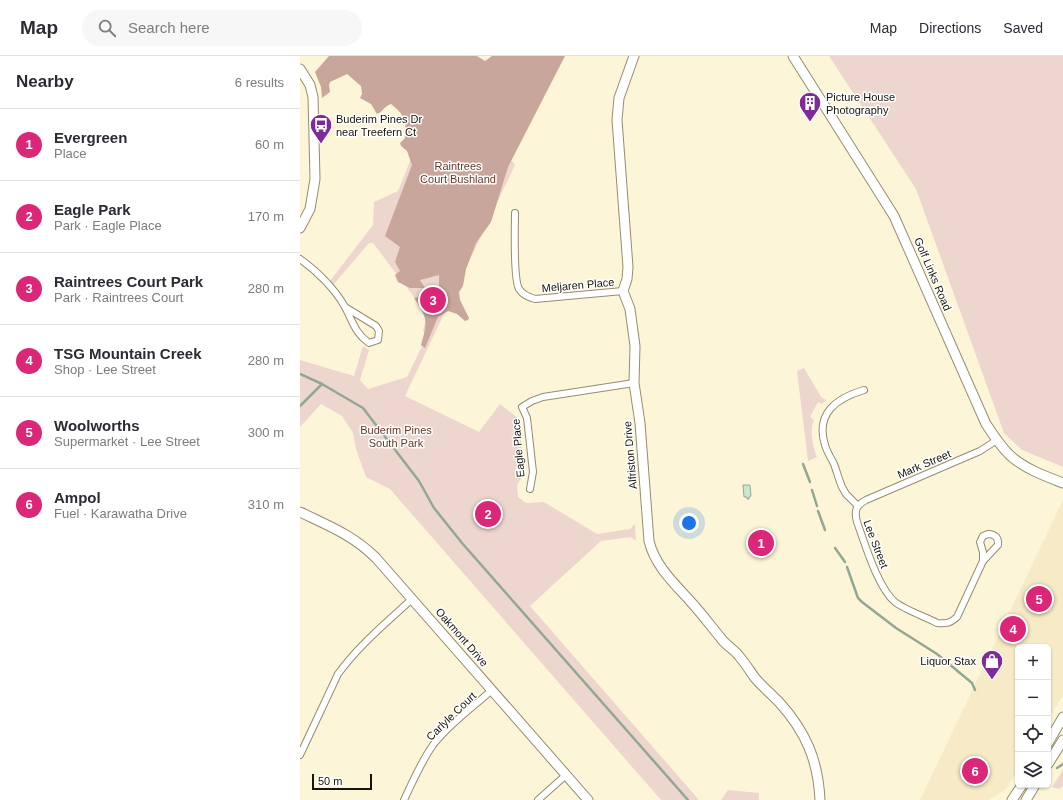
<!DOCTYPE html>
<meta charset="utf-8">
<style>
:root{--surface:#fff;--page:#f7f7f7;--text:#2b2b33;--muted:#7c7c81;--line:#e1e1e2;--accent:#db2777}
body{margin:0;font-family:Arial,sans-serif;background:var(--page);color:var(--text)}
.controls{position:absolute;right:12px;bottom:12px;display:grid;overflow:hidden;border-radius:6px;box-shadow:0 1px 3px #0004}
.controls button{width:36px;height:36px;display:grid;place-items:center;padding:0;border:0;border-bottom:1px solid var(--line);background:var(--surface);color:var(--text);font:20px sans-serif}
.scale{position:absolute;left:12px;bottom:10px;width:60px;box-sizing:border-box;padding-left:4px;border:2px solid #171409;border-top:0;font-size:11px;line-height:14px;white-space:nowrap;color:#171409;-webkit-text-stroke:3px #fff;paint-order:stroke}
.you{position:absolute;left:389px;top:467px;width:14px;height:14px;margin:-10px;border:3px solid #fff;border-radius:50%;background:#1a73e8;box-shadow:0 0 0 6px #1a73e833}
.badge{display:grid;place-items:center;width:26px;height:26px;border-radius:50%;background:var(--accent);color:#fff;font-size:13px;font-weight:700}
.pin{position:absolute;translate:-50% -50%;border:2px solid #fff;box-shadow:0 1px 4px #0006}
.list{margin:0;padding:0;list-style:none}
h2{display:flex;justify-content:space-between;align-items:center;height:52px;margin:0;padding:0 16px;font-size:17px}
h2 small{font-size:13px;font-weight:400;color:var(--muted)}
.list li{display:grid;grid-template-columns:26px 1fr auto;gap:12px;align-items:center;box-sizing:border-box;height:72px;padding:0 16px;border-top:1px solid var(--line)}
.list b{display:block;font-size:15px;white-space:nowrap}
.list p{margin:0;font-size:13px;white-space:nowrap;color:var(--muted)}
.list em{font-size:13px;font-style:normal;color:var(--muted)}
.icon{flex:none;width:22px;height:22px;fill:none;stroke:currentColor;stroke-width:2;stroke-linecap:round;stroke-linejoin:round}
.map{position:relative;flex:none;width:763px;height:744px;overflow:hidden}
header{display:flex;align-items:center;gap:24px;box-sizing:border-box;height:56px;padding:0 20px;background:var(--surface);border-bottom:1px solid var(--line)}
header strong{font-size:19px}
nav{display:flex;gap:22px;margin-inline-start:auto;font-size:14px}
.search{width:280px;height:36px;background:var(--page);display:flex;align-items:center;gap:10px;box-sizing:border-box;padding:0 14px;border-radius:22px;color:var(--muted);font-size:15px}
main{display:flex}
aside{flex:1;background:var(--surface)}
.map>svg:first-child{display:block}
</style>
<header>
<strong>Map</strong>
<div class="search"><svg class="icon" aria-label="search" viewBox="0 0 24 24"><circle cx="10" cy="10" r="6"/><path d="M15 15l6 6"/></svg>Search here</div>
<nav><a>Map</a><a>Directions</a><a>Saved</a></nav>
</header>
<main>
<aside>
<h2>Nearby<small>6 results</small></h2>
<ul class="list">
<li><span class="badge">1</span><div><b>Evergreen</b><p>Place</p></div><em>60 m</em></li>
<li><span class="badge">2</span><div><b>Eagle Park</b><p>Park · Eagle Place</p></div><em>170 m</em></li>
<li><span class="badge">3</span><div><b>Raintrees Court Park</b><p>Park · Raintrees Court</p></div><em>280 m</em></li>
<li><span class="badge">4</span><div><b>TSG Mountain Creek</b><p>Shop · Lee Street</p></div><em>280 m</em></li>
<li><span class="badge">5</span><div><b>Woolworths</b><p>Supermarket · Lee Street</p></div><em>300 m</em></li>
<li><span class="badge">6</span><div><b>Ampol</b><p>Fuel · Karawatha Drive</p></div><em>310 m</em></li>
</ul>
</aside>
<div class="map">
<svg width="763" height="744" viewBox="0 0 763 744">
<rect width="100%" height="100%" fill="#fdf5d7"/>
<path fill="#f6ebc6" d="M763,444V639L748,664V591H718V713L706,733L689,744H620Z"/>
<g fill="#edd6ce">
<path d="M529,0H763V411L722,394L704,377L616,133Z"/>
<path d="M53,2L139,9L215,109L105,340L179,376L200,348L219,363L224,418L217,429L218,441L226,447L244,446L297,478L330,473L335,468L336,485L331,481L301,485L230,550L399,744H361L90,433L66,421L56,393L53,377L42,360L21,348L0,371V304L54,320L63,290L69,294L60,324L68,333L107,321L126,282L123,274L127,258L73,187H69L33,229L30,225L73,169L74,146L98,135L116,90L105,43L73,35L49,9L23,22L21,18Z"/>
<path d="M504,312L521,341L526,344L522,348L518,346L510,361L514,364C509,373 513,392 517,401L508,405L497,315Z"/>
<path d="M763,714V730L759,733L752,731Z"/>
<path d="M428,734L459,737V744H421Z"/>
</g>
<path fill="#c9a69b" d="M29,0H177L185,5L192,0H265L208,111L191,166L176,187L166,213L163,230L159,236L160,244L169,262L168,264L165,265L157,258L148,255L138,261L125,292L121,289C128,265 128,263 114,242C126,238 131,237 140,247L142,244L143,239L139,236V219L120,224L125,232H110L98,226L95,219L100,215L95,206L100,191L85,180L112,109L107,95L101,90L100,87L105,82C107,65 105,59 91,48C84,50 83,56 77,58L71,48L60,42L62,38L61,30L47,18L30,26L29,29L30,36L22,42L21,31L15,16Z"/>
<path fill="#cae6ce" stroke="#94a793" d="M443,429H450L451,440L449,441V443H447V441H444Z"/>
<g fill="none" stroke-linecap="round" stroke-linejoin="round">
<g stroke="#94a793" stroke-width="2.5">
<path d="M0,318L22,328L63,352L119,425L134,452L162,487L388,744"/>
<path d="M0,350L22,328"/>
<path d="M503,408L510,426"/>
<path d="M512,434L517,450"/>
<path d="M518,455L525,474"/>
<path d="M535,492L545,506"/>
<path d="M547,511L558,542L562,546L596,572L637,598L672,627L675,634"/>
<path d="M757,712L763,708"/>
</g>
<g stroke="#958d72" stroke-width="8">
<g id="street">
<path d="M215,157C215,172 213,222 219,233C223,239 228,241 235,243L323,235"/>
<path d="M0,203C17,215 35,233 45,251C53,266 55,277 69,287L78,284L79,275L76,270L45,251"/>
<path d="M230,433L233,416L227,362L222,351L232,345L243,341L334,327"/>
<path d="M558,450L546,438L542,431C539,424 537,416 534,408C531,402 527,396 525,389C515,357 537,342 564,334"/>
<path d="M688,478C695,478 699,482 698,489L683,505V496L680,486L683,480Z"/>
<path d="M683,505L657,561C651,567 646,568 637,567C626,561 605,554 595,546C578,532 565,488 557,466C554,455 556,449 566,444L680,395L697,384"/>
<path d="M0,699L38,618C59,589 86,567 112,543"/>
<path d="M104,744C113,725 121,706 133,689C149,668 172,652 192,634"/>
<path d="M238,744L266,719"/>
</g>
</g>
<g stroke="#958d72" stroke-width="11">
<g id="secondary">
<path d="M334,0L319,42L317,64L328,211L327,223L323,235L330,253L335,290L334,327L340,367L349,485C355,510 374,527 391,546C402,558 410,569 420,581C425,589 434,593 439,600C445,607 450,615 455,622C463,631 471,638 479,646C506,676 518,704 520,744"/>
<path d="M493,0L594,160L686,368C694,380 702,393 713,402C728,414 745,420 763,427"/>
<path d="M0,13L10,29L13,41L15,123L10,153L0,172"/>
<path d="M0,456C29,470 53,479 76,502L288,744"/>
<path d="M748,687L763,661"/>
<path d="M748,708L763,684"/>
<path d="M712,744L722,729"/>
<path d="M726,744L735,729"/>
</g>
</g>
<use href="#street" stroke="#fff" stroke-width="6"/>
<use href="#secondary" stroke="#fff" stroke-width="9"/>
</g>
<defs>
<g id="building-pin" transform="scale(1.15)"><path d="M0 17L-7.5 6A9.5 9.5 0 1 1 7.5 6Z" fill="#7e2a99" stroke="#fff"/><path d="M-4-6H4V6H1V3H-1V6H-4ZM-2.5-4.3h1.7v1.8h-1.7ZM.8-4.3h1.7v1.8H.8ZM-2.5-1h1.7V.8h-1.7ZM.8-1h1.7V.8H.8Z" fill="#fff"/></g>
<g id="bus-pin" transform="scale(1.15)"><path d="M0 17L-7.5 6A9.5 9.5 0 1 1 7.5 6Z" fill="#7e2a99" stroke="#fff"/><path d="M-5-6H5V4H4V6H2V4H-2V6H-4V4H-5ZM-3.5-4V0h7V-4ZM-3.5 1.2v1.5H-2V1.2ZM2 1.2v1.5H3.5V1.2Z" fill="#fff"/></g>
<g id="shop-pin" transform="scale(1.15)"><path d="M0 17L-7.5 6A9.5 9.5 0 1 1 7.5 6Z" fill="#7e2a99" stroke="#fff"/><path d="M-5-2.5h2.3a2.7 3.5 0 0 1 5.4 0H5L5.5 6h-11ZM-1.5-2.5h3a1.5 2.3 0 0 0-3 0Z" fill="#fff"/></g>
</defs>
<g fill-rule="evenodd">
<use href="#building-pin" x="510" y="47"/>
<use href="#bus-pin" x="21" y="69"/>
<use href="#shop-pin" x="692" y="605"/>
</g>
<g text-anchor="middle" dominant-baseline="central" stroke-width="3" stroke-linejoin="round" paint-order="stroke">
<g font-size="11" fill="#171409" stroke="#fff" text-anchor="start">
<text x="526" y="41">Picture House<tspan x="526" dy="13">Photography</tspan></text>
<text x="36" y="63">Buderim Pines Dr<tspan x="36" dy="13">near Treefern Ct</tspan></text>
<text x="676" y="605" text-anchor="end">Liquor Stax</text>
</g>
<g font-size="11" fill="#673727" stroke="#fff">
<text x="158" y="110">Raintrees<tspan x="158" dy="13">Court Bushland</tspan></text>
<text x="96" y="374">Buderim Pines<tspan x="96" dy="13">South Park</tspan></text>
</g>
<g font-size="11" fill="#171409" stroke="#fff">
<text transform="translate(633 218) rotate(67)">Golf Links Road</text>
<text transform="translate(278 229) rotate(-5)">Meljaren Place</text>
<text transform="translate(218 392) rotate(-95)">Eagle Place</text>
<text transform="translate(330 399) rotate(-95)">Alfriston Drive</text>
<text transform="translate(624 408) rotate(-23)">Mark Street</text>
<text transform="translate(576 488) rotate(69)">Lee Street</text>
<text transform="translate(162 581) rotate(49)">Oakmont Drive</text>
<text transform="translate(151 660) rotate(-44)">Carlyle Court</text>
</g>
</g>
</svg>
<div class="controls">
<button>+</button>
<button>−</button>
<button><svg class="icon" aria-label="locate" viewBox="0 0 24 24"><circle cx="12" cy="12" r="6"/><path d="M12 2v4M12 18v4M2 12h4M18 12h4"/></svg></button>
<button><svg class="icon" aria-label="layers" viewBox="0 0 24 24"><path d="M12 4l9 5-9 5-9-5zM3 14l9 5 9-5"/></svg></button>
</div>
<div class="scale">50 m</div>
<div class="you"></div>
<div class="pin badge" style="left:461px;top:487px">1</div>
<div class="pin badge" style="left:188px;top:458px">2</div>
<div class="pin badge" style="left:133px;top:244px">3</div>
<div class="pin badge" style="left:713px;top:573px">4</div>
<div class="pin badge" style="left:739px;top:543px">5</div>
<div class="pin badge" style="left:675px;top:715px">6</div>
</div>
</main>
